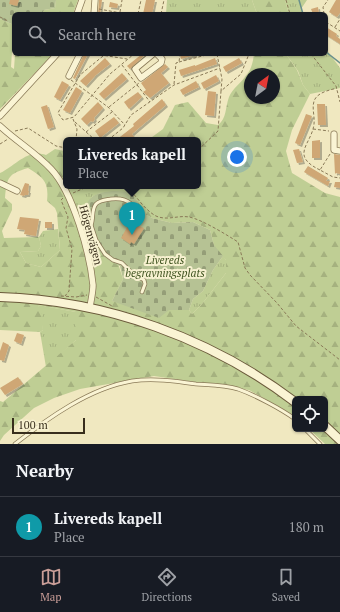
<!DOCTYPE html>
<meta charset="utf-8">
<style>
:root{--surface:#171b24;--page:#242831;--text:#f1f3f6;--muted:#9ea1a6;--line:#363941;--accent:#ca9e98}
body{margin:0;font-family:"PT Serif",serif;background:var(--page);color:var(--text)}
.controls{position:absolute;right:12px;bottom:12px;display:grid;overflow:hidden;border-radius:6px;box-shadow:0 1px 3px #0004}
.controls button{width:36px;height:36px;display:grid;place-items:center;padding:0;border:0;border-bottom:1px solid var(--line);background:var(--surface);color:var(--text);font:20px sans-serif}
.compass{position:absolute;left:244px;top:68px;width:36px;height:36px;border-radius:50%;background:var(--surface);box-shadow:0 1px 3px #0004;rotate:32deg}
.scale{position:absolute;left:12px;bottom:10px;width:73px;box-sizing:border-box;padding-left:4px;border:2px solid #382e1c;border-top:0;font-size:11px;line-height:14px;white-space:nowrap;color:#382e1c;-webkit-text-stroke:3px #f7f1d0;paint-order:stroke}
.you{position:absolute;left:237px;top:157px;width:14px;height:14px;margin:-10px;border:3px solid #fff;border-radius:50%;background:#1a73e8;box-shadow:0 0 0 6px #1a73e833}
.badge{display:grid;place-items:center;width:26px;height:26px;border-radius:50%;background:var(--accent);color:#fff;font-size:13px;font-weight:700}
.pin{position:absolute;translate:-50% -33px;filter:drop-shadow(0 1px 2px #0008)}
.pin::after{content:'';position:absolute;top:21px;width:14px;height:12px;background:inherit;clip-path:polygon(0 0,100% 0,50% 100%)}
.popup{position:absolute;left:63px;top:137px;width:138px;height:52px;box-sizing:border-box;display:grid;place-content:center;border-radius:6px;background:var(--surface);filter:drop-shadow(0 1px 3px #0005);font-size:13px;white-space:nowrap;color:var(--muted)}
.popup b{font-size:15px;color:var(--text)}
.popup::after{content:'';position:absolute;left:50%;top:100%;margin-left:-8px;border:8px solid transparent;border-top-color:var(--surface)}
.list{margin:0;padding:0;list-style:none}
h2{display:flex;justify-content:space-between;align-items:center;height:52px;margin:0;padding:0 16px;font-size:17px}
h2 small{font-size:13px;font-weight:400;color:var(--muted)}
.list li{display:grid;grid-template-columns:26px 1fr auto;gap:12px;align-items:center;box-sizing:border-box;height:60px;padding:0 16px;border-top:1px solid var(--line)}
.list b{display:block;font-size:15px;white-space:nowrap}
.list p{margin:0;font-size:13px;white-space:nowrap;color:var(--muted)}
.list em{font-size:13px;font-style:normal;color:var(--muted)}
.icon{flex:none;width:22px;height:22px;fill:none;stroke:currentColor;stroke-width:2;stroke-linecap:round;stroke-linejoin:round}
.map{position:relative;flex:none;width:340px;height:444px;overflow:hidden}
.search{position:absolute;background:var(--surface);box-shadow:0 1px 3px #0004;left:12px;right:12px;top:12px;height:44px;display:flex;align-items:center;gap:10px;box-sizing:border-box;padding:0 14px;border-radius:6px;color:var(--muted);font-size:15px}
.sheet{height:112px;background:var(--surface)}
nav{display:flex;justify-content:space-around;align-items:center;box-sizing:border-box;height:56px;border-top:1px solid var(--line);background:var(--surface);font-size:11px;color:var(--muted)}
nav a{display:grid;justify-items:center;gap:2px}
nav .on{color:var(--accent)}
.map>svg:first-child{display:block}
</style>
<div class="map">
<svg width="340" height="444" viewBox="0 0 340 444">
<defs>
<pattern id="grass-tufts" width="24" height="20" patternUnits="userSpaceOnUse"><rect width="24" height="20" fill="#bfce94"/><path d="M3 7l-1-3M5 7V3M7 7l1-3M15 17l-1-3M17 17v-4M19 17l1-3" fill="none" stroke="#a5b17f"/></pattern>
<pattern id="forest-firs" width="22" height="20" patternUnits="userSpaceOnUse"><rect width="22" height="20" fill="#bfce94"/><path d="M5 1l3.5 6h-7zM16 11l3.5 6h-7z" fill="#a5b17f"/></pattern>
<pattern id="cemetery-stones" width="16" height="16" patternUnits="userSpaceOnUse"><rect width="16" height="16" fill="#b6c294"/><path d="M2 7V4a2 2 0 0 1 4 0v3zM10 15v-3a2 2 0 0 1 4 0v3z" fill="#959e78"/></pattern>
<filter id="shadow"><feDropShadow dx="2" dy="2" stdDeviation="0" flood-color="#0004"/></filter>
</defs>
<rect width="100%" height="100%" fill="#f0e8c0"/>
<g fill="url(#grass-tufts)">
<path d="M167,0H252L257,14H166Z"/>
<path d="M285,0H307L301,9L304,14H289Z"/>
<path d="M326,49L340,68V88L310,94L303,85L298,71L286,54H326Z"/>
<path d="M85,186H126L131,192L100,193L92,197L84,221L89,233L83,235L77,209L70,193Z"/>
<path d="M58,229L60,250L41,267L26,263L20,252L38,251L41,246L39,237L43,231Z"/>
<path d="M223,256L226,260V273L202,304L192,314L189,310L193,299L203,291L213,270Z"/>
<path d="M38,305L76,312V340L46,367L40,332L43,330Z"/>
</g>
<g fill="url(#forest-firs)" fill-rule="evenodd">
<path d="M56,0H78L73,14H42L44,10L55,8Z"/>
<path d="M252,0H285L289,14H257Z"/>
<path d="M0,19L14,25V51H12L11,67L14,69L15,54H53L0,109Z"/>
<path d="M254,54H286L297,70L303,85L310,94L292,130L286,151L292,173L325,193L340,197V444H325L309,429H325V399H295V416L249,390L154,376L80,389L54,398L34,408L4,435L0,441V401L3,402L76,340V312L38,305L42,314L43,330L40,332L0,330V173C15,166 28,148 46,155L55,149L64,151L65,138H81L84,140H66V186H85L67,195L81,236L97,230L101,210L123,279L112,301L169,310H189L192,314L202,304L226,273V260L215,249L210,230L193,222L172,223L152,218L145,214L126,186H198V140H148L163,129L175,105L188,102L206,123L218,125C227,118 225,108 229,97C233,88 240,84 245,77C251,71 253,62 254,54ZM250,74H274V98H250ZM28,168C44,178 49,182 47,201L55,208L57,213L60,250L41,267L26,263L20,252L38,251L41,246L39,237L4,238L2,231L12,210V204L5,198C7,177 8,174 28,168Z"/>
</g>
<g fill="url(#cemetery-stones)">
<path d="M0,0H56L55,8L44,10L42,14H14V25L0,19Z"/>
<path d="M114,191L131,192L146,214L152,218L172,223L193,222L210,230L214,245L223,256L213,270L203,291L193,299L189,310H169L159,318L112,301L123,279L120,266C114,263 108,261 104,256C91,245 75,213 91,198C97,192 106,192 114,191Z"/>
</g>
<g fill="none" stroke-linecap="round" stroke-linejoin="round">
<g stroke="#6a908c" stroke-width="1.5">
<path d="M299,0L303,14"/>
<path d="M326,52L340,63"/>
</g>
</g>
<g fill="#cfa775" filter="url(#shadow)">
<path d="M10,0H19L17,6L9,4Z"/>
<path d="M99,0H102L100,14H98Z"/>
<path d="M146,0H155L152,14H143Z"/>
<path d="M336,0H340V13L337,17L329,12Z"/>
<path d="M110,2L118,4L117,8L109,7Z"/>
<path d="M318,7L319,14H313L311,9Z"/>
<path d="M326,27L337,34L336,36L340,39V44L326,35Z"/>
<path d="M84,54H88L75,79L73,78Z"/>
<path d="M142,54H146L130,69L127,66Z"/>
<path d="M184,54H195V55L181,59L180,55Z"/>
<path d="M105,58L110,64L96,75L86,86L80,81Z"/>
<path d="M215,58L217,64L181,76L179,70L195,65V66Z"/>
<path d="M239,58L242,63L226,72L223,67Z"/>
<path d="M165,64L168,67L161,73L169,83L150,98L143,92L146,90L141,83Z"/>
<path d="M122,73L127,79L104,99L99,94Z"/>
<path d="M216,75L219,81L204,89L201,83Z"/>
<path d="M62,81L69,85L60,100L54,97Z"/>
<path d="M196,81L199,87L183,95L180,90Z"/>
<path d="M76,87L82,91L70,113L63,110Z"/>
<path d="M208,91L216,92L214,116L205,115Z"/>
<path d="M138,92L142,97L129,109L124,102Z"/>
<path d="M162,99L166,105L132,134L134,137L129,140H116L134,126L133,124Z"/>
<path d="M98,102L103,108L94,118L95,119L93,122L91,121L87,125L81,119Z"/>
<path d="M317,104H325L326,125H318Z"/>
<path d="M47,105L54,127L48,129L41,107Z"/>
<path d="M306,114L312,116L300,145L295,143Z"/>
<path d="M114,117L119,123L100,138L95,131Z"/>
<path d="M320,140V158H312V141Z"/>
<path d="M299,149L303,162L297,163L293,150Z"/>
<path d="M334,154L340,155V174L336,173L335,174Z"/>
<path d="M308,166L328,178L326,181H330L328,186L304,172Z"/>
<path d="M335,182H340V188L334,187Z"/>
<path d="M25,183L29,184L28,191H29L28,195H25L24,196L20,195Z"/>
<path d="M20,217L39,219L36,236L24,234L25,230L17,229Z"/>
<path d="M134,221L136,225L144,228L143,230L134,244L131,242L130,244L121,238L130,222Z"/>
<rect x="45" y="222" width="7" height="6"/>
<path d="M17,333L24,335L21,344L14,341Z"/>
<path d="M3,342L9,345L4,361L0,360V351Z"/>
<path d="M18,377L23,384L5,395L0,388Z"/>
</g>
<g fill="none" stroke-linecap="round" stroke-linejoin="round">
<g stroke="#897957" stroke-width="4.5">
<g id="lane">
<path d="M91,225L96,240L105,254L113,260L122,263L133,274L144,280L145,284L142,292"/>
<path d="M80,228L91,225C94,219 91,210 96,204C100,200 106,200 111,199C128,197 137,205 138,222"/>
<path d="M305,429L320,444"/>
<path d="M15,444C48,418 90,388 132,381C153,378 175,381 196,384C210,385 225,385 238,389C255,395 281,409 295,419"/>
</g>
</g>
<g stroke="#897957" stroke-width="7">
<g id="street">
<path d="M77,14L82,0"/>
<path d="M94,14L95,0"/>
<path d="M153,54L135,69L141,78L161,63L162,59L157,54"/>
<path d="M69,76L80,54"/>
<path d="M0,116L57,54"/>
<path d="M0,126C16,141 36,153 51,169C73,192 90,254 93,285C93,292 91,300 90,307"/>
<path d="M334,134V150L340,151"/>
<path d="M0,183L17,191"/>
</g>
</g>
<g stroke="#6b5a3b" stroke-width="10">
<g id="secondary">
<path d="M0,297C105,300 211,338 295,402"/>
<path d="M325,426L340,440"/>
</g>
</g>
<g stroke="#897957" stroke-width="1" stroke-dasharray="3 2" stroke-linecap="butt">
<path d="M286,0L290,14"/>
<path d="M99,9L126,14"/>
<path d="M120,12L122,0"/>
<path d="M138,14L141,0"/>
<path d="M161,14L164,0"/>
<path d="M324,14L323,7L328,0"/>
<path d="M0,17L8,21"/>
<path d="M326,22L340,31"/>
<path d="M335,27L340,19"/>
<path d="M95,54L127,59"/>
<path d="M217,54L222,79L221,91"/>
<path d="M311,54L336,86L340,102"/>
<path d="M103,56L80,75L60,109L58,113L63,120L74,117L110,74L134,54"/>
<path d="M179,62L210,54"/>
<path d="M122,65L150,102"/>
<path d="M71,80L108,107L125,125"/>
<path d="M174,84L176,63L179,62L180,54"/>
<path d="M109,107L139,83"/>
<path d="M73,119L77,129L76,140"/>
<path d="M75,122L95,140"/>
<path d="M313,129L329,131"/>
<path d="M15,131L28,128L56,146L66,148"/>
<path d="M86,132L112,112"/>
<path d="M108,140L123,128L131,115L174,85L220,68"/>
<path d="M0,144L8,139"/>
<path d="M198,150L218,131L221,91L241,74L249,54"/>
<path d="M330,154L320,170L333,177L340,178"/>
<path d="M320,170C289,155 312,144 314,124C315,116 311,106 315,99C319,92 330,90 337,88"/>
<path d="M122,186C134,189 141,208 156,216C167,221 178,215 189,217C201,219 227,235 238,242L245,268L250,275L277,303L296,326L340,360"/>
<path d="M73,193L89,186"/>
<path d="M63,198L61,200L68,217L66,228L72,249L69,291L65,296"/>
<path d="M61,296L76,297L87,295"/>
<path d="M96,297L112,306"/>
</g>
<use href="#lane" stroke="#faf4d4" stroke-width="3"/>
<use href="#street" stroke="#faf4d4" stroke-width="5.5"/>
<use href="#secondary" stroke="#faf4d4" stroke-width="8"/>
</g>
<g text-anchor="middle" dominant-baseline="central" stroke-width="4" stroke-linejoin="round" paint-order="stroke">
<g font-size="11" fill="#382e1c" stroke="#f7f1d0">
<text transform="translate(91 235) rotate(75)">Högenvägen</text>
</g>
<g font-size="11" font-style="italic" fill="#425622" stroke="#f7f1d0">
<text x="165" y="260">Livereds<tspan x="165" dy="13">begravningsplats</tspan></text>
</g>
</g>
</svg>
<div class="controls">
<button><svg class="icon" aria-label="locate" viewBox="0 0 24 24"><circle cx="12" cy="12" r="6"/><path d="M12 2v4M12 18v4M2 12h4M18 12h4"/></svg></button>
</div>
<svg class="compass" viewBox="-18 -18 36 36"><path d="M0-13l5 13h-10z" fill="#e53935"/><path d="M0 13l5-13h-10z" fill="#9ea1a6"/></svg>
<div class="scale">100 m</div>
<div class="you"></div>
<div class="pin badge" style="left:132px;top:235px;background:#0f9aa8">1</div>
<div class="popup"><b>Livereds kapell</b>Place</div>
<div class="search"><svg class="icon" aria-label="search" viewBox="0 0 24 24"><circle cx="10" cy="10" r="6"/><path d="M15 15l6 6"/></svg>Search here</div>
</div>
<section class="sheet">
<h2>Nearby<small></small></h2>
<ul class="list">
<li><span class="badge" style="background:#0f9aa8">1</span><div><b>Livereds kapell</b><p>Place</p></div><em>180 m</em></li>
</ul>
</section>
<nav>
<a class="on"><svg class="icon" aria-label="map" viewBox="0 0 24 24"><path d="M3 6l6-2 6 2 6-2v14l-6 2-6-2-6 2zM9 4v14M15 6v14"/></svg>Map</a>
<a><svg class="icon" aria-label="directions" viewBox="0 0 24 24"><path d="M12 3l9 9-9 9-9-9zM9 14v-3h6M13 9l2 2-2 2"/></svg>Directions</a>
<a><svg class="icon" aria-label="saved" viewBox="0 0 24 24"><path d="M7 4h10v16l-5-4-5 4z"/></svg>Saved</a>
</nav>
